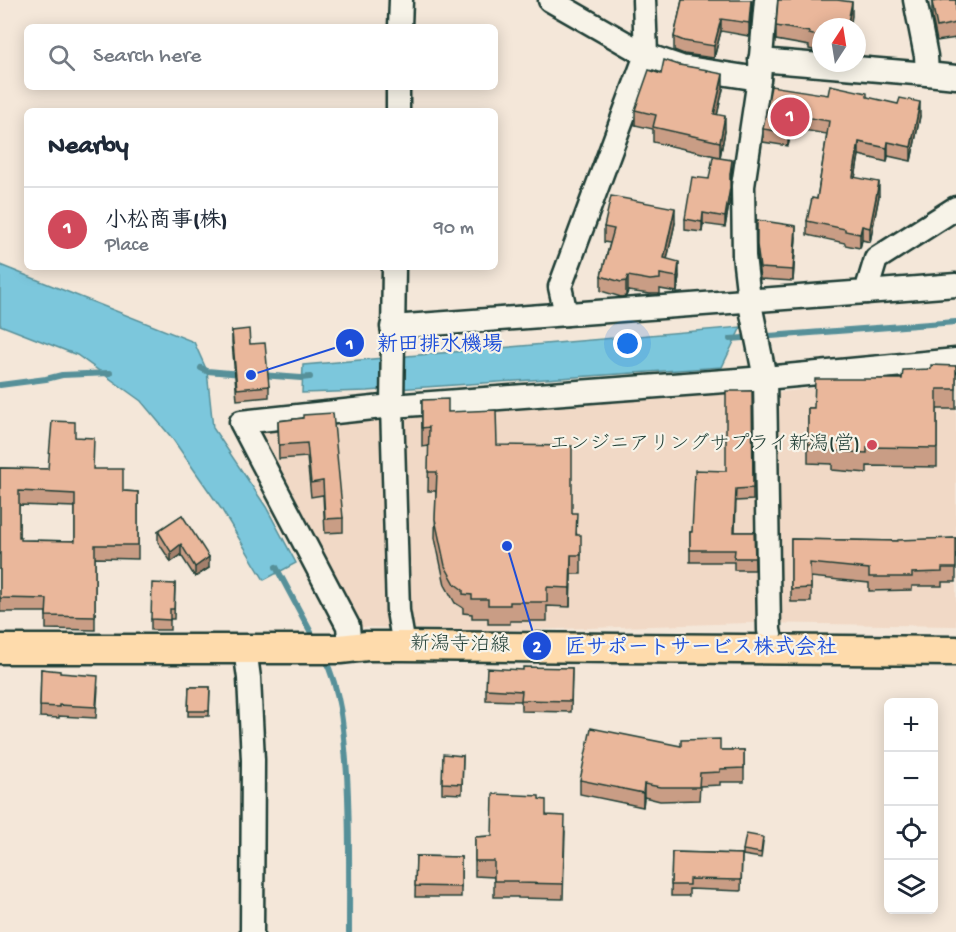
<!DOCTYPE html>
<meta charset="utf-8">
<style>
:root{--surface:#fff;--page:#f6f6f7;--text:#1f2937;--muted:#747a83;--line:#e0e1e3;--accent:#d1495b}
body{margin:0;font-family:"Gochi Hand","Klee One",sans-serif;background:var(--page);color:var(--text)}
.controls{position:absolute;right:18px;bottom:18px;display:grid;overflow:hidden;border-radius:9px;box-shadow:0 3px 15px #0003}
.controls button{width:54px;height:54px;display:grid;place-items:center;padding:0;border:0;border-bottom:2px solid var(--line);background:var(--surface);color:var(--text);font:30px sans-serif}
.compass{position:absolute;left:812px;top:18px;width:54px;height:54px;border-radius:50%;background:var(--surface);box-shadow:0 3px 15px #0003;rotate:12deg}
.you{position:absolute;left:628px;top:344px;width:21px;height:21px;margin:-15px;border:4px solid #fff;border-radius:50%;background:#1a73e8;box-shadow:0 0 0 9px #1a73e833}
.badge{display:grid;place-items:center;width:39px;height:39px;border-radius:50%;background:var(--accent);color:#fff;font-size:20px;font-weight:700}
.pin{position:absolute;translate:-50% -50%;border:3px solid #fff;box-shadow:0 2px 6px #0006}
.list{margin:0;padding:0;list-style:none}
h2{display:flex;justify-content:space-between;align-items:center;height:78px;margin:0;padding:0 24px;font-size:26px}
h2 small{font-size:20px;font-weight:400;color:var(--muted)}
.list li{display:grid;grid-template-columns:39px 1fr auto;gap:18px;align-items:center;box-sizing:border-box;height:84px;padding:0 24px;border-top:2px solid var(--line)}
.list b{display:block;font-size:22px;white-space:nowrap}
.list p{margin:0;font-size:20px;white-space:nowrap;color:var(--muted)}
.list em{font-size:20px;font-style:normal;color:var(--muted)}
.icon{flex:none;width:33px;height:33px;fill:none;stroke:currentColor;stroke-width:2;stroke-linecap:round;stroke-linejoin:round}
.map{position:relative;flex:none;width:956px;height:932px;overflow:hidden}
.search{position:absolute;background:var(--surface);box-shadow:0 3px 15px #0003;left:24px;top:24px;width:474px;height:66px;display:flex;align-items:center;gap:15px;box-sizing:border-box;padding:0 21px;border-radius:9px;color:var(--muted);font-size:22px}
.panel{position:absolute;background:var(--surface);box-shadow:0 3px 15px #0003;left:24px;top:108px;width:474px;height:162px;border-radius:9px}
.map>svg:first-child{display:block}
</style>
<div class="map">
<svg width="956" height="932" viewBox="0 0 956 932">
<rect width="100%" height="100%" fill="#f4e7d9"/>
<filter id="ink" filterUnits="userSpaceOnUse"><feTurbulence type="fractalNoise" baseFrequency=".0167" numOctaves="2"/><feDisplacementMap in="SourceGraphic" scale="12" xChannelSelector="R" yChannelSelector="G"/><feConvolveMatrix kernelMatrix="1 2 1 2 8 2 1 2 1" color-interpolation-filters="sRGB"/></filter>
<g filter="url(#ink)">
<path fill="#f1d9c6" d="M956,371V626L747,623L494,631L361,627L260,429L415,413L752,391L782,392Z"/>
<g fill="#7cc7dc" stroke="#579099" stroke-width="1.5">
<path d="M0,265L194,342L207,371L213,428L266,507L296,563L264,580L222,510L172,438L141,401L77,355L0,325Z"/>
<path d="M741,327L722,367L367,391L302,393L303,365Z"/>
</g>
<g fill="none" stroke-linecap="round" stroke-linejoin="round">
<g stroke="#579099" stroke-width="6">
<path d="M730,339L956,322"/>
<path d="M201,368L207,371L242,374"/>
<path d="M261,375L301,378L310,377"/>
<path d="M0,385L46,379L62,375L110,373"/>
<path d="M276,567L315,640"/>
<path d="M324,657C342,693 344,735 347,774C350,827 349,879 349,932"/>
</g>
<g stroke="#1f3d34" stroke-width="27">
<g id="minor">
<path d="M550,0L646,55L681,67L759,79"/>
<path d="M766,0L759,79L743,186L744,256L749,299L765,378L769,630L773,650"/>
<path d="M915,0L926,56L927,74"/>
<path d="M400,27L401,0"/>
<path d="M760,60L927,74L956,77"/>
<path d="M398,111V87"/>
<path d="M394,267L392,406L398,611L404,646"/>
<path d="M866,292L956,285"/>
<path d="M566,314L560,287L646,55L644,0"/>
<path d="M392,327L866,292L876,259L956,208"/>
<path d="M245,649L249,678L253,760L252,932"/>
<path d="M350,649L348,626L241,422L392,406L765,378L956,360"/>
</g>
</g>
<g stroke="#1f3d34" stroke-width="33">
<path id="major" d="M0,649H340L367,646H404L956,651"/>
</g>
<use href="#minor" stroke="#f7f3e8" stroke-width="22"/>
<use href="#major" stroke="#fedbac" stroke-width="28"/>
</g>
<g fill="#c99d85" stroke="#1f3d34" stroke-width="1.5" fill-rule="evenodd">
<path d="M682,0L752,8L749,36L721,31L714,58L684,54L674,50V37Z"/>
<path d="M941,0H956V38L937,41L932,17V2Z"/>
<path d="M852,16L821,27V52L809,49V46L776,40V26Z"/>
<path d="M679,65L708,71L723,89L717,115L725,131L720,157L653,142V129L635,125V110L661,74Z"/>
<path d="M828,95L867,97L920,116L911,161L888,156L887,162L859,155L855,177L879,196L870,242L862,240L860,248L845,245V243L807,235V221L817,199L827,134L792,128L788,146L763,142V129Z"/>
<path d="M732,171L730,184V199L725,227L703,224L702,232L685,230V219L709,179Z"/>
<path d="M757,220L796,237L793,281L760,279L757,255Z"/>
<path d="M675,223L667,259L679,276L677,292L660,289V294H650L628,291L626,296L621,297L601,291V276L610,243L604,242V227Z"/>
<path d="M232,331L269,386V397L237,400L232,342Z"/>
<path d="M956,366V409H937V467L867,466V473L832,470V464L808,463V408H814L931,369Z"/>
<path d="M752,391L753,500L736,501L735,532H754L755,570H734V562H690V532H692L726,471Z"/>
<path d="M422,400L448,412L497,445L572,513L581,554V574H571L570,607L547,606V621H510V624H488V618H472V614L463,613V608L455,603L445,585L435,538L436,491H428L429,446L422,447Z"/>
<path d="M303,418L343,518V532L325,533L323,495L311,497L307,457L279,459L278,421Z"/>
<path d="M75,437L93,469L123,491L138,492V559L95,558V630L46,629V612H0V468L48,469ZM19,505L75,507V541L21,540L19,538Z"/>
<path d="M182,515L209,568L195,577L181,555L171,562L158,542V531Z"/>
<path d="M956,538V582H942V586H912V590L869,591V583L811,577V602H791V539L897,541Z"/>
<path d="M175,584L174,619H170V630H151V619Z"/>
<path d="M572,668L571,712L521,711V701L486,700V689L523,670Z"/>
<path d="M41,669L60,673L98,687L96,718L59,716V718L40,717Z"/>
<path d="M189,687H210L209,716H188Z"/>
<path d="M681,746L720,750H744V782H720V785L700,786L699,800L660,801L644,797L643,807L580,794V780Z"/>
<path d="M463,756L462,794L442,793V783Z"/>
<path d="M539,799L546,815L565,831L563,899L518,898V897H494V877L475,876V837L492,836Z"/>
<path d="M763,842L761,858L743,855V850Z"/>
<path d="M672,852L742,854L741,891L689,889V896H671Z"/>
<path d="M416,856L461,857V897H415Z"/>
</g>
<g fill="#a4806c" stroke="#1f3d34" stroke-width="1.5">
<path d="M752,0V8L749,36V23Z"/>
<path d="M852,2V16L850,27H847Z"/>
<path d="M721,19V31L714,58V46Z"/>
<path d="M723,74V89L714,129V114Z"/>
<path d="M920,102V116L911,161V147Z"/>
<path d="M792,115V128L788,146V133Z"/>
<path d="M725,116V131L720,157V142Z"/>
<path d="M859,142V155L853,190V177Z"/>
<path d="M888,142V156L887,162V148Z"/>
<path d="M732,160V171L730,184V174Z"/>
<path d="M879,182V196L870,242V228Z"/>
<path d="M730,188V199L725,227V217Z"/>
<path d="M675,208V223L664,273V258Z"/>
<path d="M703,213V224L702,232V222Z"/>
<path d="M796,226V237L793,281V270Z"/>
<path d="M862,226V240L860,248V234Z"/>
<path d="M679,262V276L677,292V277Z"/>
<path d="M628,276V291L626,296V281Z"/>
<path d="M181,544V555L171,562V552Z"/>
<path d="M571,555V574L570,607V588Z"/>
<path d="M209,557V568L195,577V567Z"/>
<path d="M644,784V797L643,807V793Z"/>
</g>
<g fill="#eab79b" stroke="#1f3d34" stroke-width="1.5" fill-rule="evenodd">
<path d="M682,0H751L749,23L721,19L714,46L684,41L674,37Z"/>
<path d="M778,0H837L852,2L847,27H821V37L809,34V32L776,26Z"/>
<path d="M944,0H956V23L937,27L932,2Z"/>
<path d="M664,60L679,65L708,70L707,71L723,74L714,114L725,116L720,142L653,127L656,115L635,110L649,70L661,74Z"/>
<path d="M830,85L867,93V97L898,104L900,98L920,102L911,147L888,142L887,148L859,142L853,177L879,182L870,228L862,226L860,234L845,231V229L807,221L812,198L817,199L829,121L792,115L788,133L763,129L771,86L828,95Z"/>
<path d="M713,157L732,160L730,174V188L725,217L703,213L702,222L685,219L692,177L709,179Z"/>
<path d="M611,196L675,208L664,258L679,262L677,277L660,274V279L650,280L628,276L626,281L621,282L601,276L614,229L604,227Z"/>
<path d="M757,220L796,226L793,270L760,268L757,245Z"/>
<path d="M249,329L250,344L265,343L269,386L237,389L232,331Z"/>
<path d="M931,365L956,366V389H937V448L867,447V453L832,451V444H808V408H814L815,379H902L903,370L931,369Z"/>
<path d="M726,391H752L753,488L736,489L734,532H754L755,558H734L735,550H690V532H692L695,470L726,471Z"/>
<path d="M448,399V412L496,410L497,445L572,446V513H577L576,535H581V555H571L570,588L547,587V602H510V605H488V599H472V595L463,594V590L455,584L445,566L435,519L437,472H428L429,427L422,428V400Z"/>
<path d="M333,413L343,518L325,519L323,481L311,483L307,443L279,445L278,421L303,418V415Z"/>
<path d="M52,421L75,422V437L94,438L93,469H123V491L138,492V545H95V617L46,616L47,599L0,598V468L48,469ZM19,491L75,494V541L21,540V538H19Z"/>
<path d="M182,515L209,557L195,567L181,544L171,552L158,531Z"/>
<path d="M956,538V568H942V572L912,573V577H869V569L810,563L811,588L791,589V539L897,541L898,540Z"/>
<path d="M152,583L175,584L174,609H170V620L151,619Z"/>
<path d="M523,667L572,668L571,701L521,700L522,691L486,689L487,668L523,670Z"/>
<path d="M41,669L60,671V673L98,676L96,707L59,705V707L40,706Z"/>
<path d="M189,687H210L209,711H188Z"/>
<path d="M591,728L681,746V740L720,739V750H744V768L720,769V772L700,773L699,787H660L644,784L643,793L580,780Z"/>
<path d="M443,754L463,756L462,784L442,783Z"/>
<path d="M493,794L539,796V799L546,800V815L565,816L563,884L518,883V881H494V861H475V837L492,836Z"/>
<path d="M746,834L763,837L761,853L743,850Z"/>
<path d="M672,852L742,854L741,880L689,879V885H671Z"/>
<path d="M416,856L461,857V887L415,886Z"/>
</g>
</g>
<circle fill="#d1495b" stroke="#f7f3e8" stroke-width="2" cx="872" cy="445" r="6"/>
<g text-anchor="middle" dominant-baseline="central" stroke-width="4.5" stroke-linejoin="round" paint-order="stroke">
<g font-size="20" fill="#1f3d34" stroke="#f7f3e8" text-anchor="end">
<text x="860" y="445">エンジニアリングサプライ新潟(営)</text>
</g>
<g font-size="20" fill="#1f3d34" stroke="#f7f3e8">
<text transform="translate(460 646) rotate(1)">新潟寺泊線</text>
</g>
</g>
<path fill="none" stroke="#1d4ed8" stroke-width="2" d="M251 375L350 343M507 546L537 646"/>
<g fill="#1d4ed8" stroke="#f7f3e8" stroke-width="2">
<circle cx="251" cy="375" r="6"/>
<circle cx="507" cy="546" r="6"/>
<circle cx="350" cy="343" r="15"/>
<circle cx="537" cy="646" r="15"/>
</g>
<g font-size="18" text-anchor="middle" font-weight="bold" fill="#fff">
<text x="350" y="349">1</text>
<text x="537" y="652">2</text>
</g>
<g font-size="21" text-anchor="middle" font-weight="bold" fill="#1d4ed8" stroke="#f7f3e8" stroke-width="4.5" stroke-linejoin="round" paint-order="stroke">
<text x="440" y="350">新田排水機場</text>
<text x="701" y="653">匠サポートサービス株式会社</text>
</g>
</svg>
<div class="controls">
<button>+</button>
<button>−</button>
<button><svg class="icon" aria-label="locate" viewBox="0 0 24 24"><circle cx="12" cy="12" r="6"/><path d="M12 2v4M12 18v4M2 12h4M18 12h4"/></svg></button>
<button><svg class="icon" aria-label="layers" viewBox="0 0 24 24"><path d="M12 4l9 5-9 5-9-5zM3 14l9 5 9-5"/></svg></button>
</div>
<svg class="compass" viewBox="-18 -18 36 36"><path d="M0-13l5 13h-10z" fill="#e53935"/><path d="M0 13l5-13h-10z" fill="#747a83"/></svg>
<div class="you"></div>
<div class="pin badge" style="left:790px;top:117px">1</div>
<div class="search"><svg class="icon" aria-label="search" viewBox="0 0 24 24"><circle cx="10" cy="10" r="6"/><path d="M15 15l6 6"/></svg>Search here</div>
<section class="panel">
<h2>Nearby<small></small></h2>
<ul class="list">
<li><span class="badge">1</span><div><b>小松商事(株)</b><p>Place</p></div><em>90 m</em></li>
</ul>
</section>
</div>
